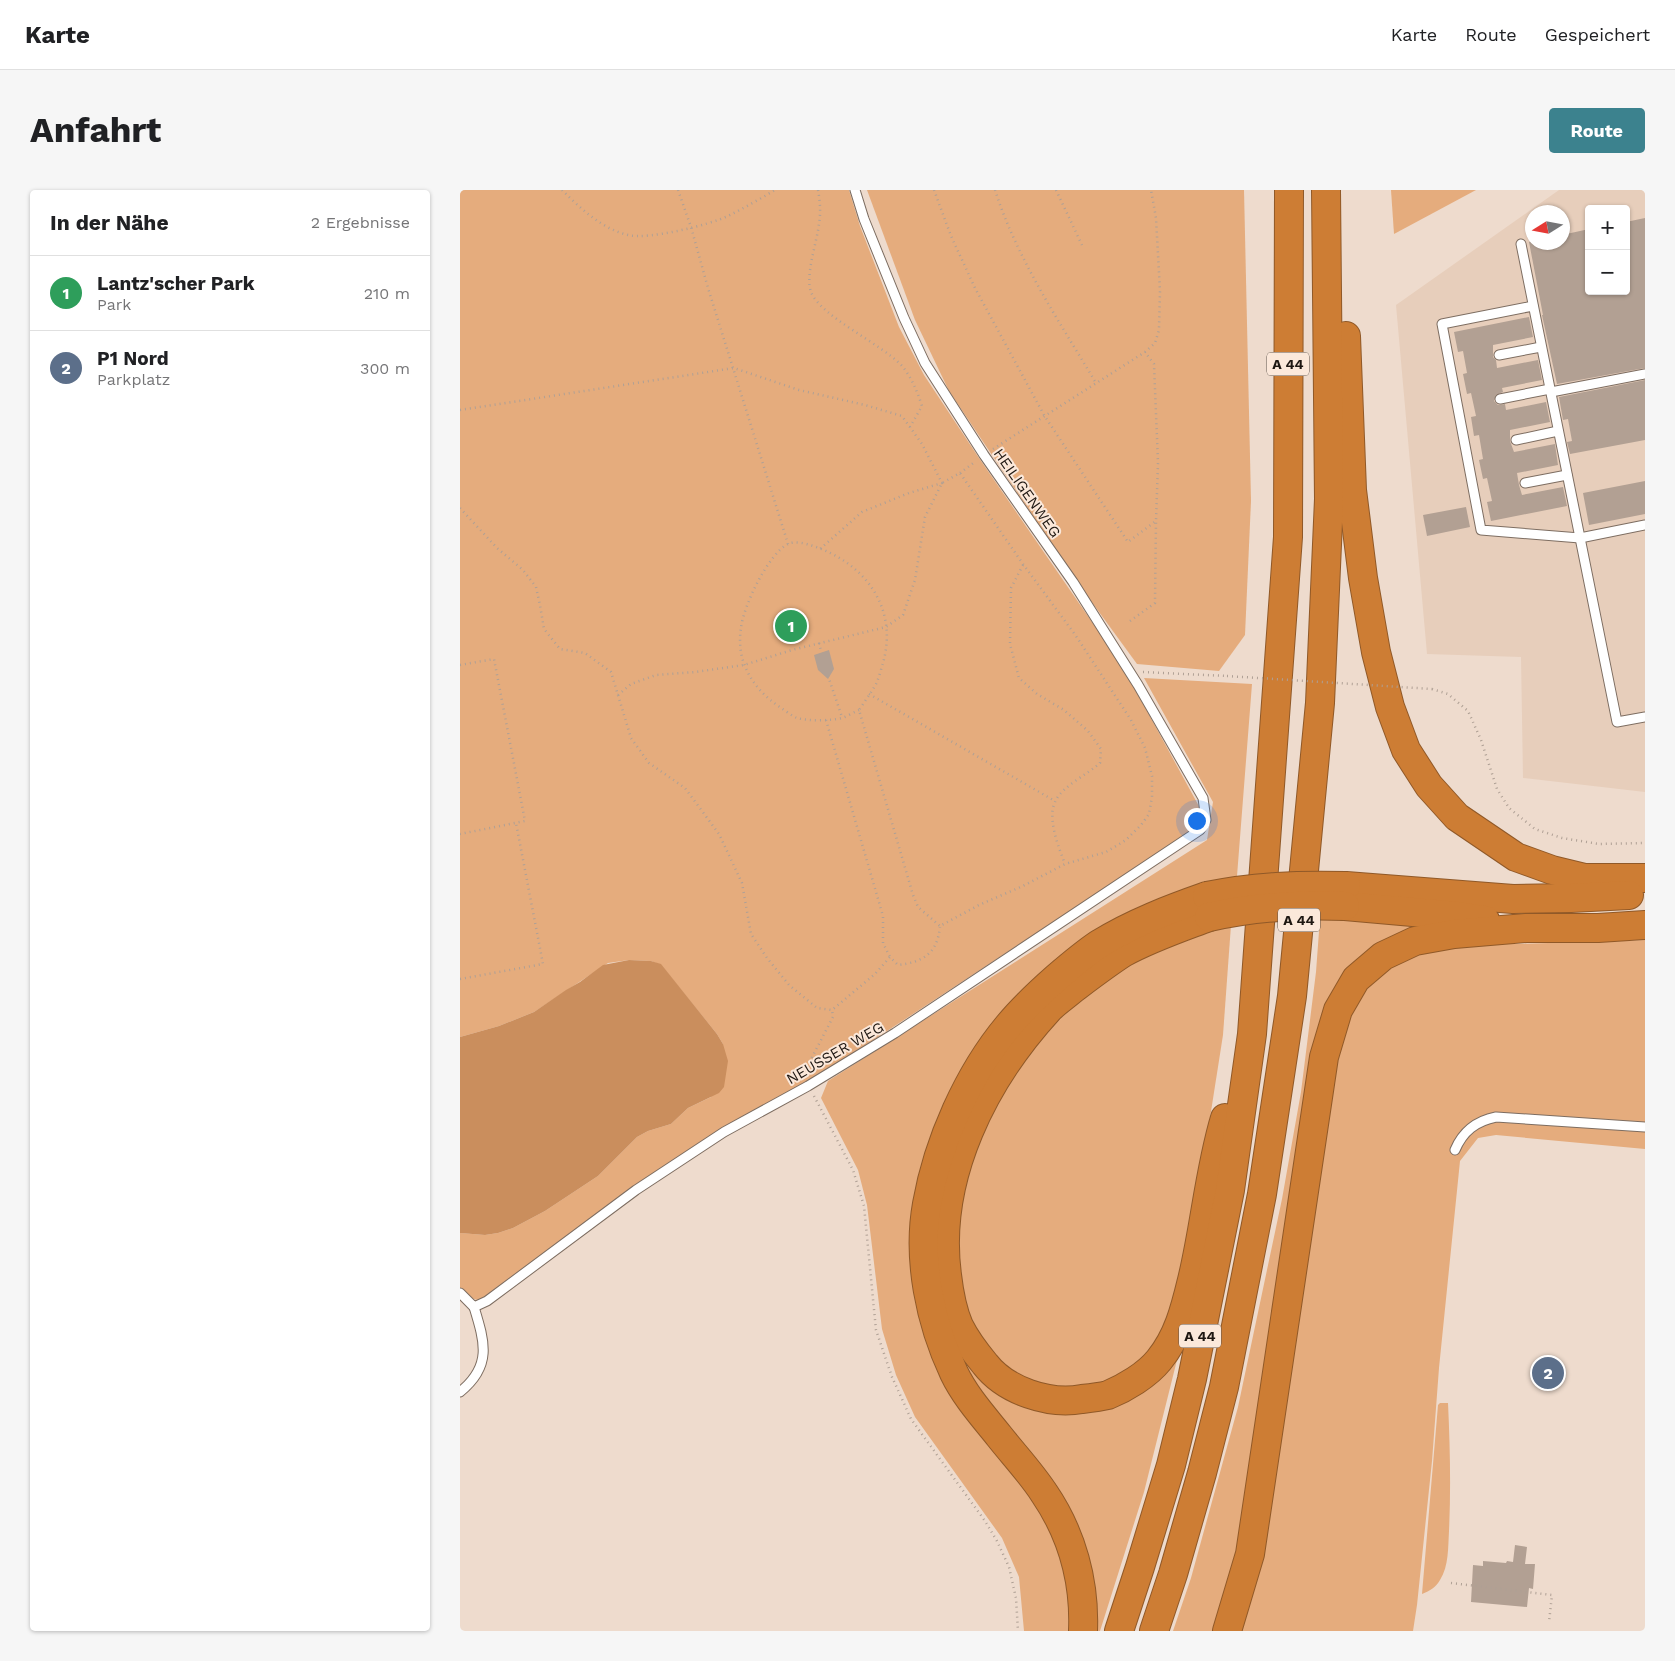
<!DOCTYPE html>
<html lang="de">
<meta charset="utf-8">
<style>
:root{--surface:#fff;--page:#f6f6f6;--text:#202124;--muted:#757577;--line:#e0e0e0;--accent:#3c828e}
body{margin:0;font-family:"Work Sans",sans-serif;background:var(--page);color:var(--text)}
.controls{position:absolute;right:15px;top:15px;display:grid;overflow:hidden;border-radius:5px;box-shadow:0 1px 4px #0004}
.controls button{width:45px;height:45px;display:grid;place-items:center;padding:0;border:0;border-bottom:1px solid var(--line);background:var(--surface);color:var(--text);font:25px sans-serif}
.compass{position:absolute;left:1065px;top:15px;width:45px;height:45px;border-radius:50%;background:var(--surface);box-shadow:0 1px 4px #0004;rotate:259deg}
.you{position:absolute;left:736px;top:630px;width:18px;height:18px;margin:-12px;border:4px solid #fff;border-radius:50%;background:#1a73e8;box-shadow:0 0 0 8px #1a73e833}
.badge{display:grid;place-items:center;width:32px;height:32px;border-radius:50%;background:var(--accent);color:#fff;font-size:16px;font-weight:700}
.pin{position:absolute;translate:-50% -50%;border:2px solid #fff;box-shadow:0 1px 5px #0006}
.list{margin:0;padding:0;list-style:none}
h2{display:flex;justify-content:space-between;align-items:center;height:65px;margin:0;padding:0 20px;font-size:21px}
h2 small{font-size:16px;font-weight:400;color:var(--muted)}
.list li{display:grid;grid-template-columns:32px 1fr auto;gap:15px;align-items:center;box-sizing:border-box;height:75px;padding:0 20px;border-top:1px solid var(--line)}
.list b{display:block;font-size:19px;white-space:nowrap}
.list p{margin:0;font-size:16px;white-space:nowrap;color:var(--muted)}
.list em{font-size:16px;font-style:normal;color:var(--muted)}
.map{position:relative;flex:none;width:1185px;height:1441px;overflow:hidden;border-radius:5px}
header{display:flex;align-items:center;gap:30px;box-sizing:border-box;height:70px;padding:0 25px;background:var(--surface);border-bottom:1px solid var(--line)}
header strong{font-size:24px}
nav{display:flex;gap:28px;margin-inline-start:auto;font-size:18px}
.intro{display:flex;align-items:center;justify-content:space-between;box-sizing:border-box;height:120px;padding:0 30px}
h1{margin:0;font-size:35px}
.button{padding:12px 22px;border-radius:5px;background:var(--accent);color:#fff;font-size:18px;font-weight:700}
main{display:flex;gap:30px;padding:0 30px}
aside{flex:1;background:var(--surface);border-radius:5px;box-shadow:0 1px 4px #0004}
.map>svg:first-child{display:block}
</style>
<header>
<strong>Karte</strong>
<nav><a>Karte</a><a>Route</a><a>Gespeichert</a></nav>
</header>
<div class="intro"><h1>Anfahrt</h1><a class="button">Route</a></div>
<main>
<aside>
<h2>In der Nähe<small>2 Ergebnisse</small></h2>
<ul class="list">
<li><span class="badge" style="background:#2e9e5b">1</span><div><b>Lantz'scher Park</b><p>Park</p></div><em>210 m</em></li>
<li><span class="badge" style="background:#5c6f8a">2</span><div><b>P1 Nord</b><p>Parkplatz</p></div><em>300 m</em></li>
</ul>
</aside>
<div class="map">
<svg width="1185" height="1441" viewBox="0 0 1185 1441">
<rect width="100%" height="100%" fill="#eedbcd"/>
<path fill="#e7cebb" fill-rule="evenodd" d="M1099,0H1185V602L1063,588L1061,467L967,464L936,115ZM1129,19H1166V101H1129ZM1072,22H1102V52H1072Z"/>
<g fill="#e5ac7d">
<path d="M0,0H389L400,36L439,137L464,185L519,268L663,477L741,620L743,631L738,637L363,883L264,941L25,1110C14,1111 8,1107 0,1100V1043L25,1045L38,1043L53,1038L85,1021L138,986L177,947L188,941L211,934L228,918L251,907L263,854L257,844L201,775L191,771L169,770L148,773L74,822L39,836L0,847Z"/>
<path d="M407,0H784L791,311L785,445L759,481L677,474L620,396L489,201L455,130Z"/>
<path d="M931,0H1016L934,44Z"/>
<path d="M684,488L792,494L777,686L714,706L546,822L456,1089L557,1282L604,1356L614,1441H564L559,1387L542,1348L455,1227L436,1185L422,1139L407,1015L398,980L361,908L368,891L747,650L753,612Z"/>
<path d="M860,728L985,732L1054,754L1185,750V959L1036,945L1018,948L1000,971L979,1178L972,1271L957,1415L953,1441H713L731,1388L778,1217L822,1009L841,902L856,782Z"/>
<path d="M771,735L763,845L736,1017L711,1132L682,1174L640,1196L592,1199L547,1181L529,1166L503,1119L493,1060L502,992L530,918L599,823L638,791L717,749Z"/>
<path d="M497,1155L598,1220L719,1162L684,1302L640,1441H631L633,1413L507,1188Z"/>
<path d="M980,1213H988C990,1256 991,1298 989,1341C988,1357 989,1376 980,1390C976,1397 970,1401 962,1404L978,1215Z"/>
</g>
<path fill="#ca8e5d" d="M169,770L191,771L201,774L257,844L263,854L268,871L264,897L259,903L228,918L211,934L188,941L177,947L138,986L85,1021L53,1038L38,1043L25,1045L0,1043V847L39,836L74,822L106,800L120,792L143,775Z"/>
<g fill="#b2a093">
<path d="M1185,28V178L1097,194L1082,125H1083L1069,52H1102V45L1129,39V101H1166V32Z"/>
<path d="M1069,127L1073,147L1033,155V167L1036,170L1037,178L1078,170L1082,190L1042,198L1043,202L1036,205L1034,211L1038,215L1045,214L1046,220L1086,212L1090,232L1050,240V251L1054,262L1095,254L1098,275L1057,283L1059,295L1062,305L1103,297L1107,316L1031,331L1027,312L1032,311L1027,288L1023,289L1019,270L1023,269L1019,245L1014,246L1011,227L1016,226L1011,203L1007,204L1003,184L1007,183L1003,161L998,162L994,142Z"/>
<path d="M1185,190V250L1110,264L1107,252L1112,251L1108,229L1103,230L1099,207Z"/>
<path d="M1185,291V324L1129,335L1123,303Z"/>
<path d="M1006,317L1010,337L967,346L963,325Z"/>
<path d="M369,460L374,479L368,489L358,480L354,465Z"/>
<path d="M1055,1355L1067,1357L1065,1374H1075L1073,1399L1069,1398L1067,1417L1011,1412L1013,1375L1023,1376V1371L1046,1373L1047,1371L1053,1372Z"/>
</g>
<g fill="none" stroke-linecap="round" stroke-linejoin="round">
<g stroke="#7d6d61" stroke-width="11">
<g id="service">
<path d="M1061,54L1157,532L1185,527"/>
<path d="M1073,116L982,134L1021,340L1120,348L1185,335"/>
<path d="M1039,165L1081,157"/>
<path d="M1091,202L1185,184"/>
<path d="M1040,209L1090,199"/>
<path d="M1056,250L1098,241"/>
<path d="M1065,293L1107,285"/>
<path d="M995,960C1003,941 1016,931 1036,927L1185,937"/>
<path d="M0,1103L14,1117L27,1111L176,1000L264,942L348,896L435,843L740,640L746,630L743,608L678,495L613,392L524,265L465,173L444,128L404,29L395,0"/>
<path d="M0,1202C32,1176 25,1153 14,1117"/>
</g>
</g>
<g stroke="#905928" stroke-width="30">
<g id="motorway">
<path d="M886,146L892,300L903,388L916,462L930,517L946,560L969,596L997,627L1056,667L1092,680L1125,688H1185"/>
<path d="M886,696L1053,709L1111,708L1169,705"/>
<path d="M885,716L998,726L1025,730"/>
<path d="M749,727C720,738 690,748 663,763C646,774 629,787 613,799C605,806 596,812 589,819C524,890 474,987 487,1085C489,1102 492,1120 499,1136C506,1150 515,1162 525,1174C546,1201 589,1215 622,1209C631,1208 640,1207 648,1205C665,1198 687,1185 699,1170C718,1147 725,1119 732,1090C745,1037 749,981 765,928"/>
<path d="M623,1441C625,1392 612,1344 584,1303C571,1283 554,1265 539,1246C523,1226 505,1206 494,1183C470,1132 457,1069 467,1014C478,952 508,884 548,836C562,819 579,803 596,788C610,776 624,764 639,754C673,733 710,719 747,706"/>
<path d="M659,1441L680,1377L711,1275L732,1189L770,1000L792,844L828,347L829,0"/>
<path d="M694,1441L713,1384L742,1283L764,1197L802,1004L832,806L860,513L869,309L866,0"/>
<path d="M767,1441L790,1364L864,867L878,820L896,789L923,766L955,751L994,744L1066,738H1138L1185,735"/>
</g>
</g>
<g stroke="#afa095" stroke-width="2.5" stroke-dasharray="1 4" stroke-linecap="butt">
<path d="M102,0C120,18 142,39 168,45C188,50 249,35 268,26C284,18 300,9 315,0"/>
<path d="M218,0L231,37L248,98L328,354"/>
<path d="M358,0C360,11 361,22 359,34C357,52 345,85 351,102C361,127 422,154 442,176C452,188 457,201 462,216L450,237"/>
<path d="M474,0L491,46L515,98L584,225L668,352L696,331L698,273L694,174L685,162"/>
<path d="M535,0C557,69 599,131 636,193"/>
<path d="M596,0L622,55"/>
<path d="M0,220L274,178L339,200L405,215L442,226L462,254L482,293L449,303L402,322L360,359"/>
<path d="M533,259L685,162L695,153L699,140L700,101L696,28L691,0"/>
<path d="M500,283L516,271"/>
<path d="M0,318L37,358L63,380L76,397L80,415L84,439L100,459L125,463L151,482L171,548L189,573L225,598L259,644L282,693L291,744L307,768L329,795L357,818L372,820L415,784L430,767L438,775C463,772 477,764 480,737"/>
<path d="M563,375L551,398L550,454L559,488L577,504L604,520L628,541L641,559L640,573C628,584 603,596 596,610C586,627 599,658 605,674"/>
<path d="M670,431L695,413L696,331"/>
<path d="M359,453L361,461"/>
<path d="M0,475L34,469L65,631L0,644"/>
<path d="M683,482L767,486"/>
<path d="M368,486L382,527"/>
<path d="M972,499L988,504L1008,521L1021,550L1037,599L1049,618L1075,639L1102,648L1139,654L1185,653"/>
<path d="M409,504L595,611"/>
<path d="M158,505L171,494L196,485L235,482L284,475L332,460L426,437L443,425L455,390L465,327L482,293L500,283L563,374L616,446L671,530L685,558L692,586V607L689,624L681,635L666,650L646,662L605,674L563,696L519,715L480,736"/>
<path d="M399,520C394,522 388,526 382,528C371,531 348,531 337,528C332,526 326,521 321,518C305,507 292,494 285,476C280,465 279,450 281,438C283,417 308,364 328,354C334,351 344,353 350,355C403,371 439,416 423,473C421,479 419,488 416,494C411,503 405,511 399,520L453,705L458,717L480,736"/>
<path d="M366,530L423,726V753L430,767"/>
<path d="M0,789L83,774L56,633"/>
<path d="M348,882V875L373,827L372,820"/>
<path d="M354,906L393,980L404,1016L416,1140L432,1187L451,1229L525,1331L537,1351L549,1377L556,1408L558,1441"/>
<path d="M991,1393L1092,1405L1089,1432"/>
</g>
<use href="#service" stroke="#fff" stroke-width="9"/>
<use href="#motorway" stroke="#cd7d34" stroke-width="28"/>
<g stroke="#905928" stroke-width="30" stroke-linecap="butt">
<g id="motorway-bridge">
<path d="M747,706C794,696 839,695 886,696"/>
<path d="M749,727C794,717 839,714 885,716"/>
</g>
</g>
<path stroke="#afa095" stroke-width="2.5" stroke-dasharray="1 4" stroke-linecap="butt" d="M767,486L972,499"/>
<use href="#motorway-bridge" stroke="#cd7d34" stroke-width="28"/>
</g>
<g text-anchor="middle" dominant-baseline="central" stroke-width="4" stroke-linejoin="round" paint-order="stroke">
<g fill="#fbe8da" stroke="#60564e" stroke-width="1">
<rect x="807" y="162.5" width="42" height="23" rx="4"/>
<rect x="818" y="718.5" width="42" height="23" rx="4"/>
<rect x="719" y="1134.5" width="42" height="23" rx="4"/>
</g>
<g font-size="14" font-weight="bold" fill="#1e1712">
<text x="828" y="174">A 44</text>
<text x="839" y="730">A 44</text>
<text x="740" y="1146">A 44</text>
</g>
<g font-size="15" fill="#1e1712" stroke="#fbe8da">
<text transform="translate(567 303) rotate(55)">HEILIGENWEG</text>
<text transform="translate(375 863) rotate(-30)">NEUSSER WEG</text>
</g>
</g>
</svg>
<div class="controls">
<button>+</button>
<button>−</button>
</div>
<svg class="compass" viewBox="-18 -18 36 36"><path d="M0-13l5 13h-10z" fill="#e53935"/><path d="M0 13l5-13h-10z" fill="#757577"/></svg>
<div class="you"></div>
<div class="pin badge" style="left:331px;top:436px;background:#2e9e5b">1</div>
<div class="pin badge" style="left:1088px;top:1183px;background:#5c6f8a">2</div>
</div>
</main>
